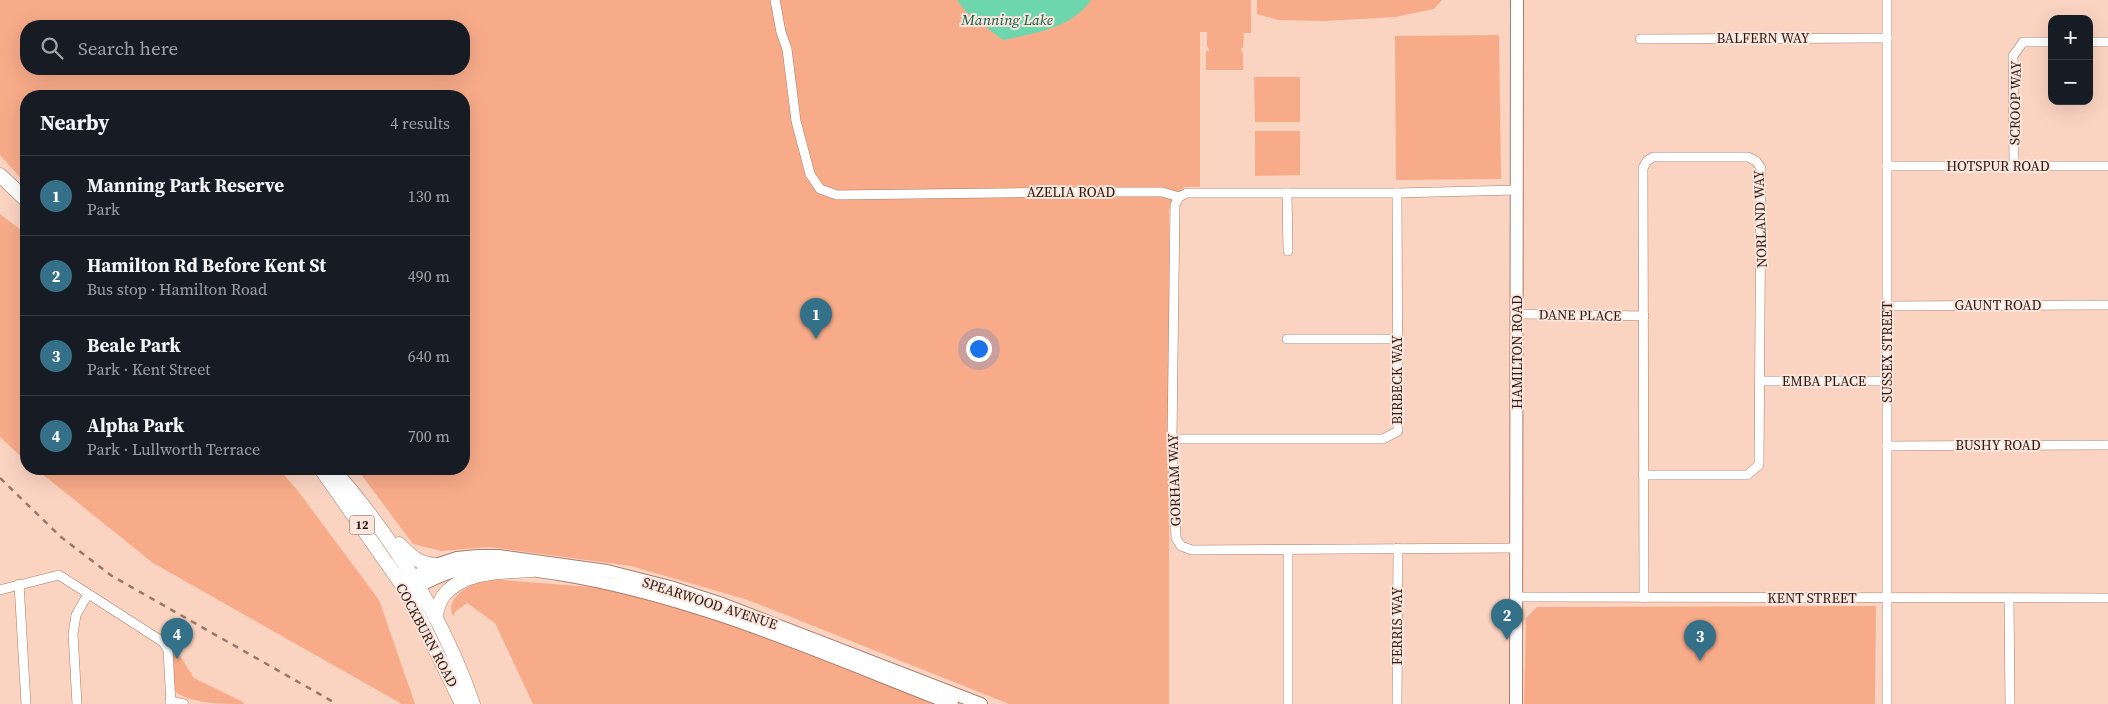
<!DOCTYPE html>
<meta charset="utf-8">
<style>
:root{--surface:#171b24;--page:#242831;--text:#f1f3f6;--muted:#9ea1a6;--line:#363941;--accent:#347188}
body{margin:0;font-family:"Source Serif 4",serif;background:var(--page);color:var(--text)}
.controls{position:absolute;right:15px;top:15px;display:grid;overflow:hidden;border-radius:10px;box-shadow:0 5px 20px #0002}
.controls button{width:45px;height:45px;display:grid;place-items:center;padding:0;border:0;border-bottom:1px solid var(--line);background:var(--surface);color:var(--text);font:25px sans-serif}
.you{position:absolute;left:978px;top:348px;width:18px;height:18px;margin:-12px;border:4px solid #fff;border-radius:50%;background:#1a73e8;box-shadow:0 0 0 8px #1a73e833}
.badge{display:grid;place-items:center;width:32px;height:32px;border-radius:50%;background:var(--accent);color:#fff;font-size:16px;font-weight:700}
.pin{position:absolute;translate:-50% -41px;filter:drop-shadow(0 1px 2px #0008)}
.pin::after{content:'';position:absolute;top:26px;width:18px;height:15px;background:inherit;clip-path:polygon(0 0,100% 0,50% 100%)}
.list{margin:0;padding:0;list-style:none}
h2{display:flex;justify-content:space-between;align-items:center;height:65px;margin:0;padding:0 20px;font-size:21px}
h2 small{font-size:16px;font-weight:400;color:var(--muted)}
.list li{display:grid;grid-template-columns:32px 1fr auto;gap:15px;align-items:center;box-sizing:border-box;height:80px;padding:0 20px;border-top:1px solid var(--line)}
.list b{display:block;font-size:19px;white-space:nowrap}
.list p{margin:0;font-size:16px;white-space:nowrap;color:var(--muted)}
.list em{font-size:16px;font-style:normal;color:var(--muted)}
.icon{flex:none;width:28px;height:28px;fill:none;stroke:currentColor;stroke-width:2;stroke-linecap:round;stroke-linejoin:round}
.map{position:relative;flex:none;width:2108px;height:704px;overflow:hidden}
.search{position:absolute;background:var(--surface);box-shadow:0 5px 20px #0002;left:20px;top:20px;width:450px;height:55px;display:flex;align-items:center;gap:12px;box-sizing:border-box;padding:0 18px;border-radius:20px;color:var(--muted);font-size:19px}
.panel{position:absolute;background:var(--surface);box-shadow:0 5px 20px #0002;left:20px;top:90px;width:450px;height:385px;border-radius:20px}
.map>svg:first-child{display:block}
</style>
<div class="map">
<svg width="2108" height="704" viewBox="0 0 2108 704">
<rect width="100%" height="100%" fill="#fbd3c1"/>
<g fill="#f7ab89" fill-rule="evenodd">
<path d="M0,0H1251V33H1244L1243,48H1241V51L1243,52V70H1206V51H1209V48L1207,47V32H1200V187H1184L1169,209V704H1009L748,600L631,566L489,547L441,551L413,544L357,469H464V96H26V184L0,155ZM26,26H464V69H26Z"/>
<path d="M1257,0H1442L1434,9L1395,17L1325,21L1278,20L1257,14Z"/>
<path d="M1499,35L1501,179L1396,180L1395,36Z"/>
<path d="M1254,77H1300V122H1255Z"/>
<path d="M1255,131H1300V175L1255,176Z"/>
<path d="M0,214L26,234V461L0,437Z"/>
<path d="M36,469H279L298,491L379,600L415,704H402L153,563Z"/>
<path d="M490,579L616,589L706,615L941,704H533L495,623L467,603L455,612L453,616C443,596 475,582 490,579Z"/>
<path d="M1876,606L1875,704H1524L1526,618L1537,607Z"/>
<path d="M170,640L194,678L243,702L244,704C223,704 186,704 173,689Z"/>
</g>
<path fill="#6ed6ac" d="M957,0H1091C1071,29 1035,33 1003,40L967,13Z"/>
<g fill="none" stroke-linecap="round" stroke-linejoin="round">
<g stroke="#ab7d69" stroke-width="10">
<g id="street">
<path d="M775,0L781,32L787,49L796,121L810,174L820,189L837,195L1066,192H1162L1179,197L1187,193H1397L1517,190"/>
<path d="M1887,0V704"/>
<path d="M1640,39L1887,38"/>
<path d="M2089,42H2108"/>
<path d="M2014,165L2013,56L2023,42H2052"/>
<path d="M1887,166H2108"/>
<path d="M1287,193L1288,251"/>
<path d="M1179,197L1175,205L1172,439L1176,538L1181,546L1192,550L1517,548"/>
<path d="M1887,306L2108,305"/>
<path d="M1517,314L1644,316"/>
<path d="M1287,339H1397"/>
<path d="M1761,381H1887"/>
<path d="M1172,439H1383L1398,431L1397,193"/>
<path d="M1887,446L2108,445"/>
<path d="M1643,475H1747L1759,465L1761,168L1756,161L1748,157H1653L1647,161L1643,168L1644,598"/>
<path d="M1288,550V704"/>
<path d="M19,584L26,704"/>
<path d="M0,590L59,575L163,642L168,650L171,704"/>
<path d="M1517,597L2108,598"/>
<path d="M2009,598L2010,704"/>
<path d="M170,701L184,704"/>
<path d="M77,704L73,634L76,615L88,594"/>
<path d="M1397,704L1398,548"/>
</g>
</g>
<g stroke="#ab7d69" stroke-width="14">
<g id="secondary">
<path d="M404,582L436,565L457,558L478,556H498L607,571L670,587L722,604L981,704"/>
<path d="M410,591C431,579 452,569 476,566C501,563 534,571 559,574C696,596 823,654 952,704"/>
<path d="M1516,704L1517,0"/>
</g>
</g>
<g stroke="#ab7d69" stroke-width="15">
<g id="primary">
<path d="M0,175L26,200"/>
<path d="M321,469L407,592L462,704"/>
<path d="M333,469C393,538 443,617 473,704"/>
<path d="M399,544C412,557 417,563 436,565"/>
<path d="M435,617C437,610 439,601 444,595C465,570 502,572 532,570"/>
</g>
</g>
<use href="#street" stroke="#fff" stroke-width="9"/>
<use href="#secondary" stroke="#fff" stroke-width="12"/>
<use href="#primary" stroke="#fff" stroke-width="14"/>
<path stroke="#96796c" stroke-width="2.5" stroke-dasharray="6 6" stroke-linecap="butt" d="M0,478L61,537L112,576L337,704"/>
</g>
<g text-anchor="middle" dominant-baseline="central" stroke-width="4" stroke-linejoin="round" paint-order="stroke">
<rect fill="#fae5dc" stroke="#69564e" stroke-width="1" x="349.5" y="515.5" width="25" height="19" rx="4"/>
<g font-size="12" font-weight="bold" fill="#2b1911">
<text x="362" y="525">12</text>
</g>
<g font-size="14" fill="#2b1911" stroke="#fae5dc">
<text x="1763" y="38">BALFERN WAY</text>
<text transform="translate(2015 103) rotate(-89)">SCROOP WAY</text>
<text x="1998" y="166">HOTSPUR ROAD</text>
<text x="1071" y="192">AZELIA ROAD</text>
<text transform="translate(1760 219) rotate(-92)">NORLAND WAY</text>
<text x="1998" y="305">GAUNT ROAD</text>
<text transform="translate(1580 315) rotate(1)">DANE PLACE</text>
<text transform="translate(1517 352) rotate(-90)">HAMILTON ROAD</text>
<text transform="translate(1887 352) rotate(-90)">SUSSEX STREET</text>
<text transform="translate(1397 380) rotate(-90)">BIRBECK WAY</text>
<text x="1824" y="381">EMBA PLACE</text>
<text x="1998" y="445">BUSHY ROAD</text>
<text transform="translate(1174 480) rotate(-92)">GORHAM WAY</text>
<text x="1812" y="598">KENT STREET</text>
<text transform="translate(710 603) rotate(18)">SPEARWOOD AVENUE</text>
<text transform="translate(1397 626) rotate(-90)">FERRIS WAY</text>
<text transform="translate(427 635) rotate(62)">COCKBURN ROAD</text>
</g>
<g font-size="15" font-style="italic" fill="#0b5f44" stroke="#fae5dc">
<text x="1007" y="19">Manning Lake</text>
</g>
</g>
</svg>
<div class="controls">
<button>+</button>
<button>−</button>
</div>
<div class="you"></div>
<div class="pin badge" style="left:816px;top:339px">1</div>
<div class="pin badge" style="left:1507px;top:640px">2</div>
<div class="pin badge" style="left:1700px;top:661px">3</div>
<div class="pin badge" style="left:177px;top:659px">4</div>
<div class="search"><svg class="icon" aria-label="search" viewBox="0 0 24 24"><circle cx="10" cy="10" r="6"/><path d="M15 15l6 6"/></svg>Search here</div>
<section class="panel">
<h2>Nearby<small>4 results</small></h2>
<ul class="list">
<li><span class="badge">1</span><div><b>Manning Park Reserve</b><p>Park</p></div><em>130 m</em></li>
<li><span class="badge">2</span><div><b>Hamilton Rd Before Kent St</b><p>Bus stop · Hamilton Road</p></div><em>490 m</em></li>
<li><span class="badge">3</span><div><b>Beale Park</b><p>Park · Kent Street</p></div><em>640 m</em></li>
<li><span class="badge">4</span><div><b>Alpha Park</b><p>Park · Lullworth Terrace</p></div><em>700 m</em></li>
</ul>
</section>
</div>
